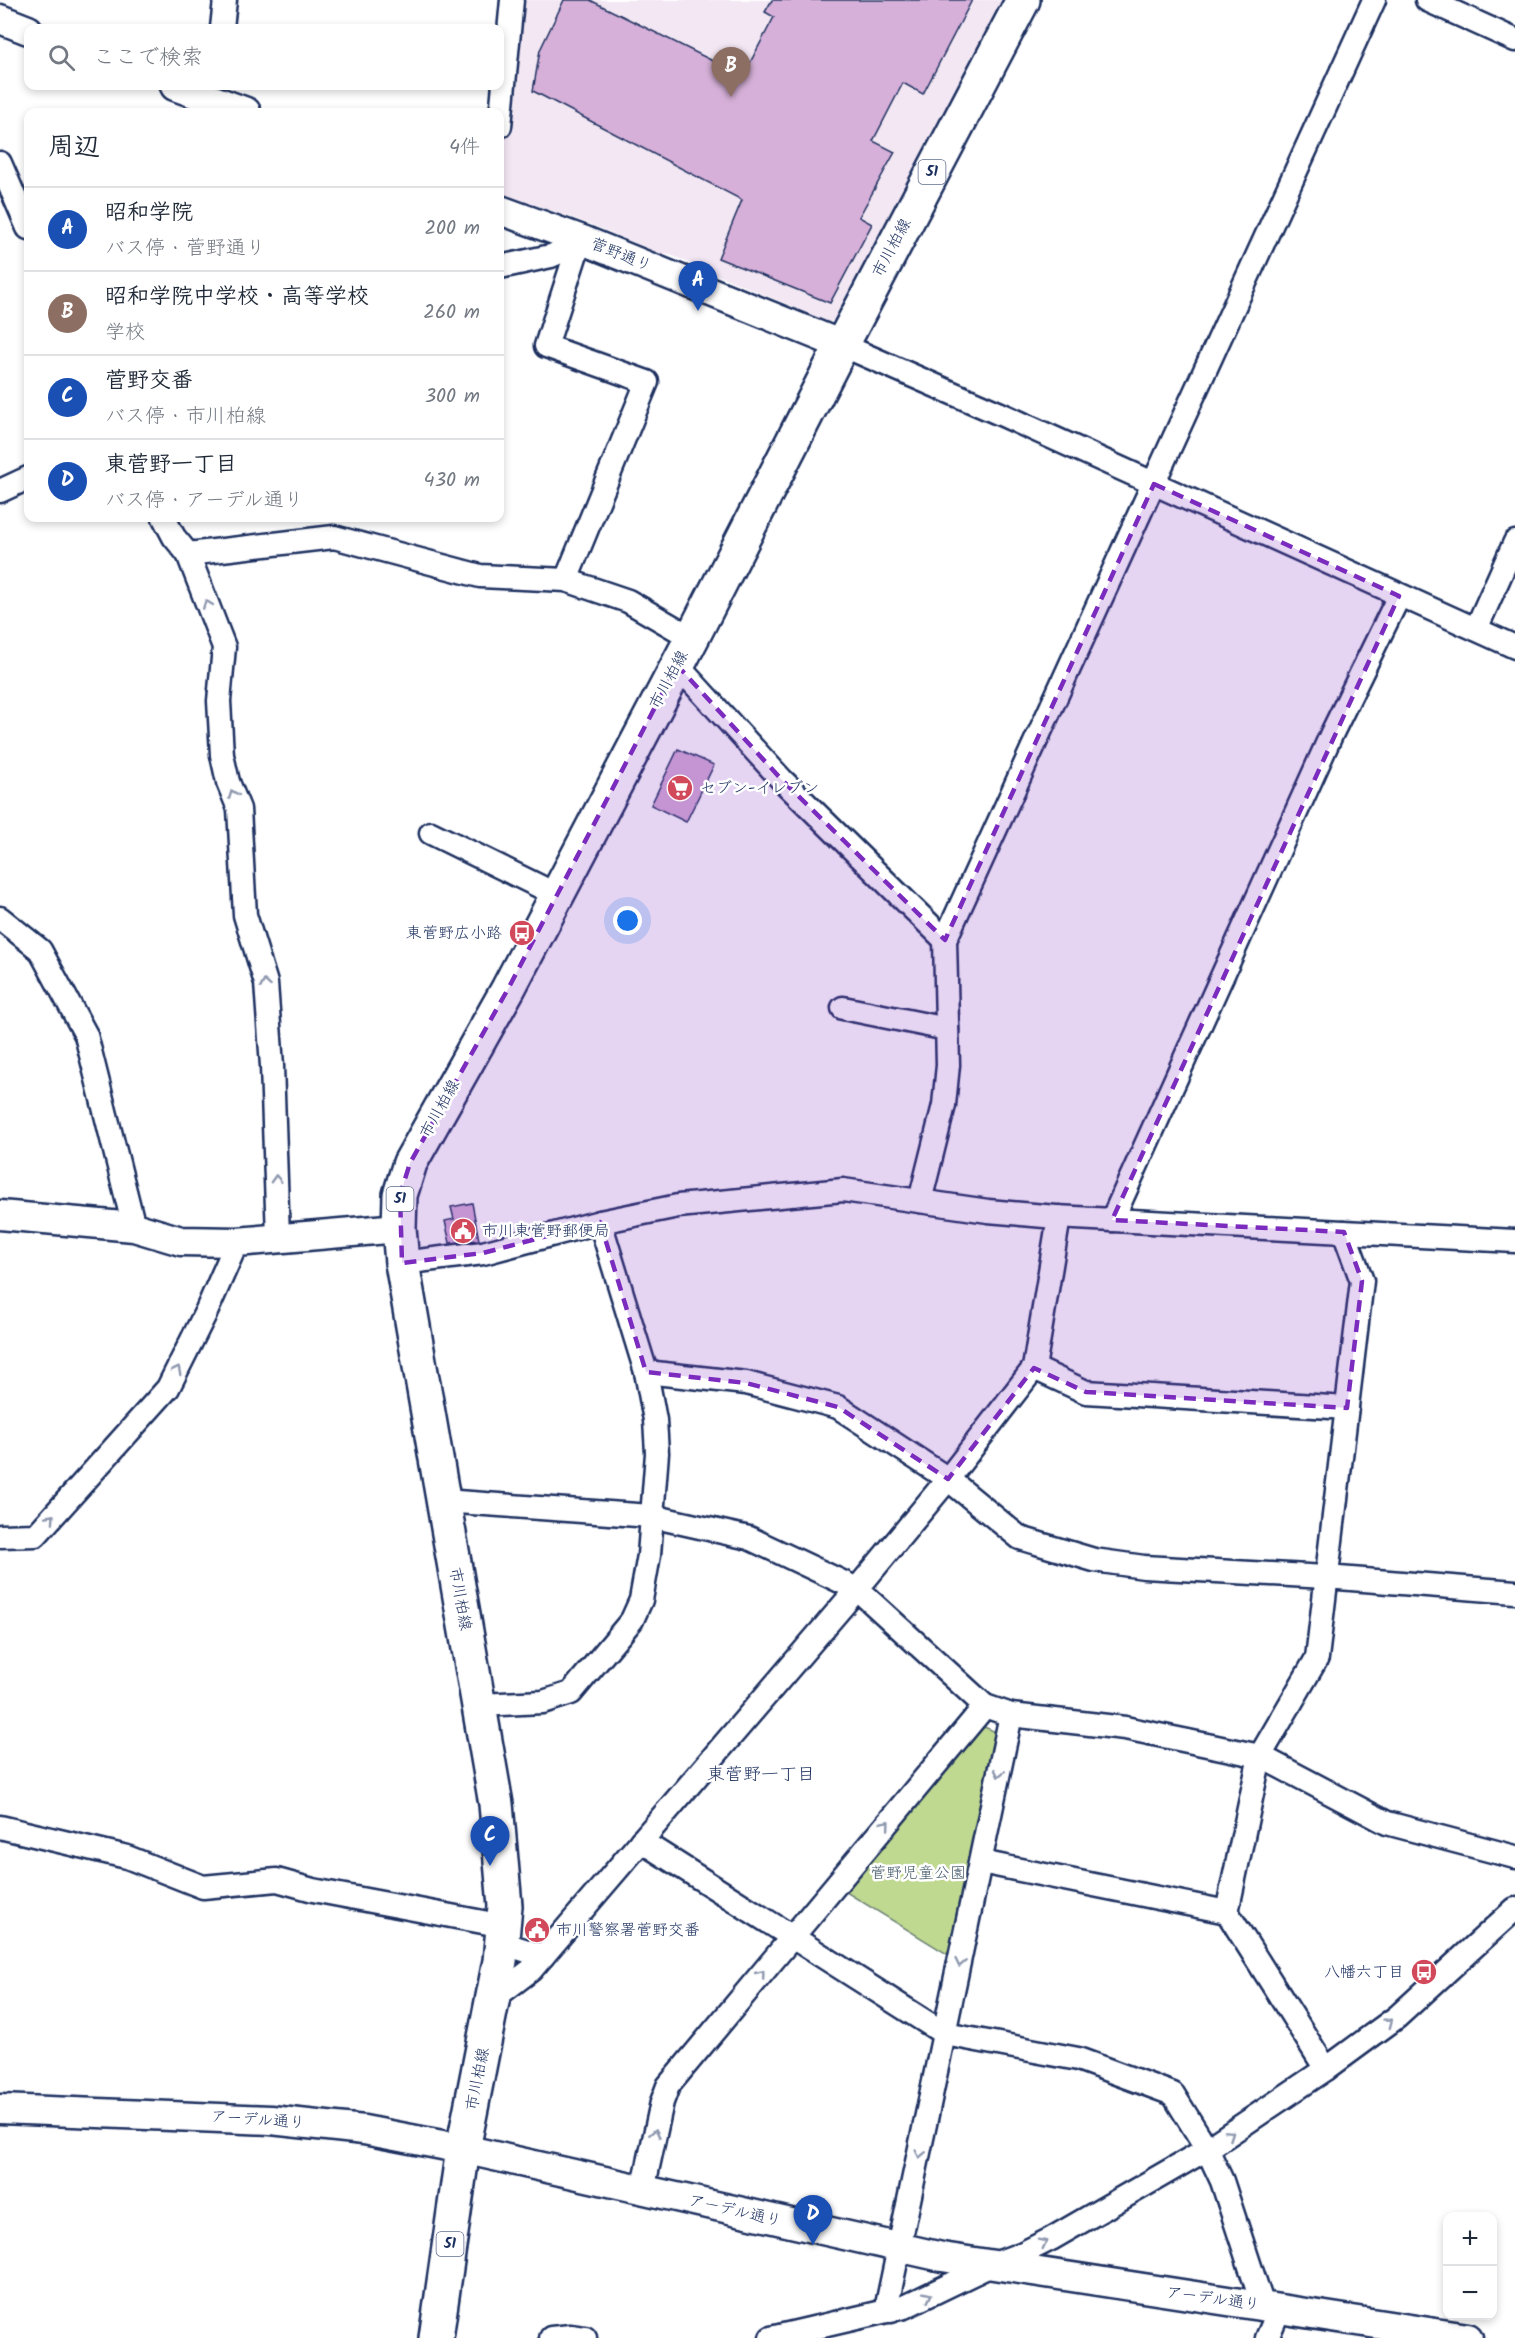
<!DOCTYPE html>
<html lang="ja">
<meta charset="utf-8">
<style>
:root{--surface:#fff;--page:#f6f6f7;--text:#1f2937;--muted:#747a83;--line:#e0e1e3;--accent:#d1495b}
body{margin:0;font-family:Kalam,"Klee One",sans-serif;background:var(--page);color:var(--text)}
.controls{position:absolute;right:18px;bottom:18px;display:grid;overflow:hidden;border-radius:12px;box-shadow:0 3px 9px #0003}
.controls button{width:54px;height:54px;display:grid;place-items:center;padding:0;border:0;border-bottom:2px solid var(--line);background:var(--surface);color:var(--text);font:30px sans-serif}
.you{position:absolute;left:628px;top:921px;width:21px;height:21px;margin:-15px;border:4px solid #fff;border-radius:50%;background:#1a73e8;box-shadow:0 0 0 9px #1a73e833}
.badge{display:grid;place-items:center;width:39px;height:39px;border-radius:50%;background:var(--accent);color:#fff;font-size:20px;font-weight:700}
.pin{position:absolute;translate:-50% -50px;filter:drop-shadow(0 2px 3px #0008)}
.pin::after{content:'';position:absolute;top:32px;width:21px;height:18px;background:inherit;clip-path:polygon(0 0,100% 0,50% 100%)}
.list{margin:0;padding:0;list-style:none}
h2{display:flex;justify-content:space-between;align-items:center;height:78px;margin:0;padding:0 24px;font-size:26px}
h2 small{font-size:20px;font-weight:400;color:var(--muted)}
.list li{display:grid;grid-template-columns:39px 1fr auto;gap:18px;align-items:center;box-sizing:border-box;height:84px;padding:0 24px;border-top:2px solid var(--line)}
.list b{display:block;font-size:22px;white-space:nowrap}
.list p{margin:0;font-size:20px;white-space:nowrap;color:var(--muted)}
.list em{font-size:20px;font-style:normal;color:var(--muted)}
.icon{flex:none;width:33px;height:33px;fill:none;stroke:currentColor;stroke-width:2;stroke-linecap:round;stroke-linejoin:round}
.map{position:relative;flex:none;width:1515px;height:2338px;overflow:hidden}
.search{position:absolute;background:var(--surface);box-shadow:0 3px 9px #0003;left:24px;top:24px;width:480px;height:66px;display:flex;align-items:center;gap:15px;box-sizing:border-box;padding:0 21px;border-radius:12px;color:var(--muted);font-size:22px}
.panel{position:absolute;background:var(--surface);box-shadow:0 3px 9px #0003;left:24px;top:108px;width:480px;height:414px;border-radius:12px}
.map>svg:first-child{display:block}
</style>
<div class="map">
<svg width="1515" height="2338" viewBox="0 0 1515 2338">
<rect width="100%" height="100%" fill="#fff"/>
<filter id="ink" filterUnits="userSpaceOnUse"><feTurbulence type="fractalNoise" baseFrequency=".0167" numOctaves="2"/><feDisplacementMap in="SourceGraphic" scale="12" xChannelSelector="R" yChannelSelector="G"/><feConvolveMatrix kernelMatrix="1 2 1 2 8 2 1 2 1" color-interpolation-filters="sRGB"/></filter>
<g filter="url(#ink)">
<path fill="#f3e7f3" d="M520,0H1004L835,320L829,322L666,253L664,255L590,224L500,193Z"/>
<path fill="#c0d990" stroke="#6e8477" stroke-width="1.5" d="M984,1727L994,1731L997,1740L952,1952L947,1954L846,1892L844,1883L975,1729Z"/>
<g fill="#d6b0d8" stroke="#1b2f5e" stroke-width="1.5">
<path d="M564,0H590L743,76L774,17L765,12L772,0H972L923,94L903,83L873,141L895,152L859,217L872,224L830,303L718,258L742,200L533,91L540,50Z"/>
<path d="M678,749L714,765L686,822L651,805Z"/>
<path d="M472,1203L479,1240L450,1243L445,1221L454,1219L451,1207Z"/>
</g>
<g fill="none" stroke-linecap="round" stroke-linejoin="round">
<g stroke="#1b2f5e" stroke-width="27">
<g id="minor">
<path d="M1427,0L1515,40"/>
<path d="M222,28L225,0"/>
<path d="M500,126L512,0"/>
<path d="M0,163L28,228"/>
<path d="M500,267L551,256L585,241"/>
<path d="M842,345L1005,416L1515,647"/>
<path d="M0,491L28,478"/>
<path d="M164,518L174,537L188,554L224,647L219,701L222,755L228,782L239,809L245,915L266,983L272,1066L278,1237"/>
<path d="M188,554L334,537L480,576L566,580L628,601L692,638"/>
<path d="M566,580L647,382L546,346L579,244"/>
<path d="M1476,629L1515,542"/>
<path d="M677,665L782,780L945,940"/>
<path d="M431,833L557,895"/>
<path d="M0,918L40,950L86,1035L134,1227"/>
<path d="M843,1008L947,1029"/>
<path d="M920,1201L944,1105L948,1065L945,940L1374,0"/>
<path d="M1112,1220L1332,733L1399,596"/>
<path d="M402,1263L483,1253L600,1222L678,1206L843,1190L988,1211L1056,1217L1515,1241"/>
<path d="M1034,1368L1086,1392L1347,1408"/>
<path d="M646,1372L746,1383L838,1407L948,1479L1020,1538L1094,1560L1144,1567L1326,1577L1515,1592"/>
<path d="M443,1501L651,1516L749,1538L857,1589L985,1706L1011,1715L1125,1728L1260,1756L1387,1823L1515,1857"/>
<path d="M0,1536L36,1535L168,1388L207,1310L237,1242"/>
<path d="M479,1705L543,1702L571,1693L632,1620L641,1600L649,1555L657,1453L655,1420L646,1372L600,1222"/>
<path d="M0,1827L127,1857L203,1887L277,1880L313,1890L504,1926"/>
<path d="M641,1841L945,2034L1078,2059L1173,2094L1207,2149L1222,2181L1263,2306"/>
<path d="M981,1862L1227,1912L1326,2069"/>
<path d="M1227,1912L1260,1756L1317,1658L1362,1281L1344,1232"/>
<path d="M502,1943L543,1956"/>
<path d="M494,1998L531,1970L857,1589L948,1479L1034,1368L1059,1217"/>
<path d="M643,2190L662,2102L668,2086L985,1706"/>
<path d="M891,2311L888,2300L1011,1715"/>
<path d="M551,2338L571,2336L585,2338"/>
<path d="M771,2338L904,2307L989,2266L1023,2253L1051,2239L1207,2149L1326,2069L1397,2017L1515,1909"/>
<path d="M1267,2338L1280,2308"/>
</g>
</g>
<g stroke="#1b2f5e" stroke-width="33">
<g id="tertiary">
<path d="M0,19L28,30"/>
<path d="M175,86L246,112"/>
<path d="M500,210L585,241L842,345"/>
<path d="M0,1215L134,1227L181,1241L237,1242L399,1228"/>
<path d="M0,2109L271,2120L364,2130L463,2149L942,2257L1468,2338"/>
</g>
</g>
<g stroke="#1b2f5e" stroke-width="38">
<path id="primary" d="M436,2338L463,2149L500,1961L505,1906L496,1804L402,1263L399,1228L400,1195L410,1163L508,989L692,638L842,345L1023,0"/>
</g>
<use href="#minor" stroke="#fff" stroke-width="22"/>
<use href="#tertiary" stroke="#fff" stroke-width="28"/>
<use href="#primary" stroke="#fff" stroke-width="33"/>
</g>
<defs><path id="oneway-chevron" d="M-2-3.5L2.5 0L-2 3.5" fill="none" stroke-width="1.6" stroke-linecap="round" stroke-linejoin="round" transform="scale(1.5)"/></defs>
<g stroke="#8d97ae">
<use href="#oneway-chevron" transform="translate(207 604) rotate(-111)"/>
<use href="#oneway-chevron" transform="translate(233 794) rotate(-111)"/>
<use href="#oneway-chevron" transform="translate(265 984) rotate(-100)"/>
<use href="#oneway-chevron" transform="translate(276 1179) rotate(-92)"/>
<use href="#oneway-chevron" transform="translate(177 1370) rotate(-63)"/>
<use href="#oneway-chevron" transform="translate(51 1518) rotate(-48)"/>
<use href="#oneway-chevron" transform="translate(999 1773) rotate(102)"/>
<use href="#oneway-chevron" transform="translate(886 1824) rotate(-50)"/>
<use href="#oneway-chevron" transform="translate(960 1963) rotate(102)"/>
<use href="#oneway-chevron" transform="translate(761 1974) rotate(-51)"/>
<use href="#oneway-chevron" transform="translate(1389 2022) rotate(-37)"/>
<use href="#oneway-chevron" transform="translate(655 2133) rotate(-78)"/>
<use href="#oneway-chevron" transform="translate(1230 2134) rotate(-34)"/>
<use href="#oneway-chevron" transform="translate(920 2154) rotate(102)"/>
<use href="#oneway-chevron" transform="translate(1043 2243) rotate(-27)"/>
<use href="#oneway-chevron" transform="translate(928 2296) rotate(-26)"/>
</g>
</g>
<path fill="#7b2cbf" fill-opacity="0.2" stroke="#7b2cbf" stroke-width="4.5" stroke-dasharray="12 8" stroke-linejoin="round" d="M1154,484L1399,596L1112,1220L1344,1232L1362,1281L1347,1408L1086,1392L1034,1368L948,1479L838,1407L746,1383L646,1372L600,1222L483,1253L402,1263L400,1195L410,1163L508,989L677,665L782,780L945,940Z"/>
<defs>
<g id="supermarket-disc" transform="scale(1.35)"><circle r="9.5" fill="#d1495b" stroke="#fff"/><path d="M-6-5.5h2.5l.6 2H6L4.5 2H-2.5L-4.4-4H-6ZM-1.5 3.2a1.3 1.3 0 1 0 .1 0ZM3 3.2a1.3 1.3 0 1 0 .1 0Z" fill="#fff"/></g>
<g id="bus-disc" transform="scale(1.35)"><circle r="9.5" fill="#d1495b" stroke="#fff"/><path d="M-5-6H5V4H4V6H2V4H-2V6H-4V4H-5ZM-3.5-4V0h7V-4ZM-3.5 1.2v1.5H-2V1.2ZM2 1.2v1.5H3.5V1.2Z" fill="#fff"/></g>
<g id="civic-disc" transform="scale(1.35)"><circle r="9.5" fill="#d1495b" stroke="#fff"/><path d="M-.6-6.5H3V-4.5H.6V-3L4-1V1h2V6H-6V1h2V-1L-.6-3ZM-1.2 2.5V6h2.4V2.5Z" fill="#fff"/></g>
</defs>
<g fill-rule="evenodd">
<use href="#supermarket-disc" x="680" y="788"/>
<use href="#bus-disc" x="522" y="933"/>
<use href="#civic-disc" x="463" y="1231"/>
<use href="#civic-disc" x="537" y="1930"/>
<use href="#bus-disc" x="1424" y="1972"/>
</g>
<g text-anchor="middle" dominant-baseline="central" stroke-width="5" stroke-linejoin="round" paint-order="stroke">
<g fill="#fff" stroke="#5f6d8e" stroke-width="1.5">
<rect x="918.5" y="160" width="27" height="24" rx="4.5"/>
<rect x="386.5" y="1187" width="27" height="24" rx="4.5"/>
<rect x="436.5" y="2232" width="27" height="24" rx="4.5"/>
</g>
<g font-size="15" font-weight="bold" fill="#1b2f5e">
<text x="932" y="172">51</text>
<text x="400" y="1199">51</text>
<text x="450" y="2244">51</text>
</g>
<g font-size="16" fill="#1b2f5e" stroke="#fff">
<text transform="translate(892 248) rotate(-62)">市川柏線</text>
<text transform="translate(621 255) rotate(22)">菅野通り</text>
<text transform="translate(669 680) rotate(-62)">市川柏線</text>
<text transform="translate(440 1109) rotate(-61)">市川柏線</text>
<text transform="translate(460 1599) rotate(80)">市川柏線</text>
<text transform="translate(478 2079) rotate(-79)">市川柏線</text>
<text transform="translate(258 2120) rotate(4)">アーデル通り</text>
<text transform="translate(735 2211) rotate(13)">アーデル通り</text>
<text transform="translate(1213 2299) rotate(8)">アーデル通り</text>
</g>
<g font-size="16" fill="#1b2f5e" stroke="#fff" text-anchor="start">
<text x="700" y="788">セブン-イレブン</text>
<text x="502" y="933" text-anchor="end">東菅野広小路</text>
<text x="482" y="1231">市川東菅野郵便局</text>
<text x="556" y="1930">市川警察署菅野交番</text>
<text x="1404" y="1972" text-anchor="end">八幡六丁目</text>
</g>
<g font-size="16" fill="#445a6a" stroke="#fff">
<text x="918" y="1873">菅野児童公園</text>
</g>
<g font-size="18" fill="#1b2f5e" stroke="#fff">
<text x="761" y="1775">東菅野一丁目</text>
</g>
</g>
</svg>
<div class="controls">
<button>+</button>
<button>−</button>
</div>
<div class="you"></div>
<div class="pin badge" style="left:698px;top:311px;background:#1a4fb4">A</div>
<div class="pin badge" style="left:731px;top:97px;background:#8d6e63">B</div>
<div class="pin badge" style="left:490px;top:1866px;background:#1a4fb4">C</div>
<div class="pin badge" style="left:813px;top:2245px;background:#1a4fb4">D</div>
<div class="search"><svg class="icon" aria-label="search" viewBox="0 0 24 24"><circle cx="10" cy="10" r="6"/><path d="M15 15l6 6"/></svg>ここで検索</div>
<section class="panel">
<h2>周辺<small>4件</small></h2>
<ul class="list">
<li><span class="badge" style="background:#1a4fb4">A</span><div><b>昭和学院</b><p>バス停 · 菅野通り</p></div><em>200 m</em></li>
<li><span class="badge" style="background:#8d6e63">B</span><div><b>昭和学院中学校・高等学校</b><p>学校</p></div><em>260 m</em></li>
<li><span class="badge" style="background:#1a4fb4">C</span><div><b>菅野交番</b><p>バス停 · 市川柏線</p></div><em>300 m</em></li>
<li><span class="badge" style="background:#1a4fb4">D</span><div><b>東菅野一丁目</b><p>バス停 · アーデル通り</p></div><em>430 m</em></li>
</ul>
</section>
</div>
